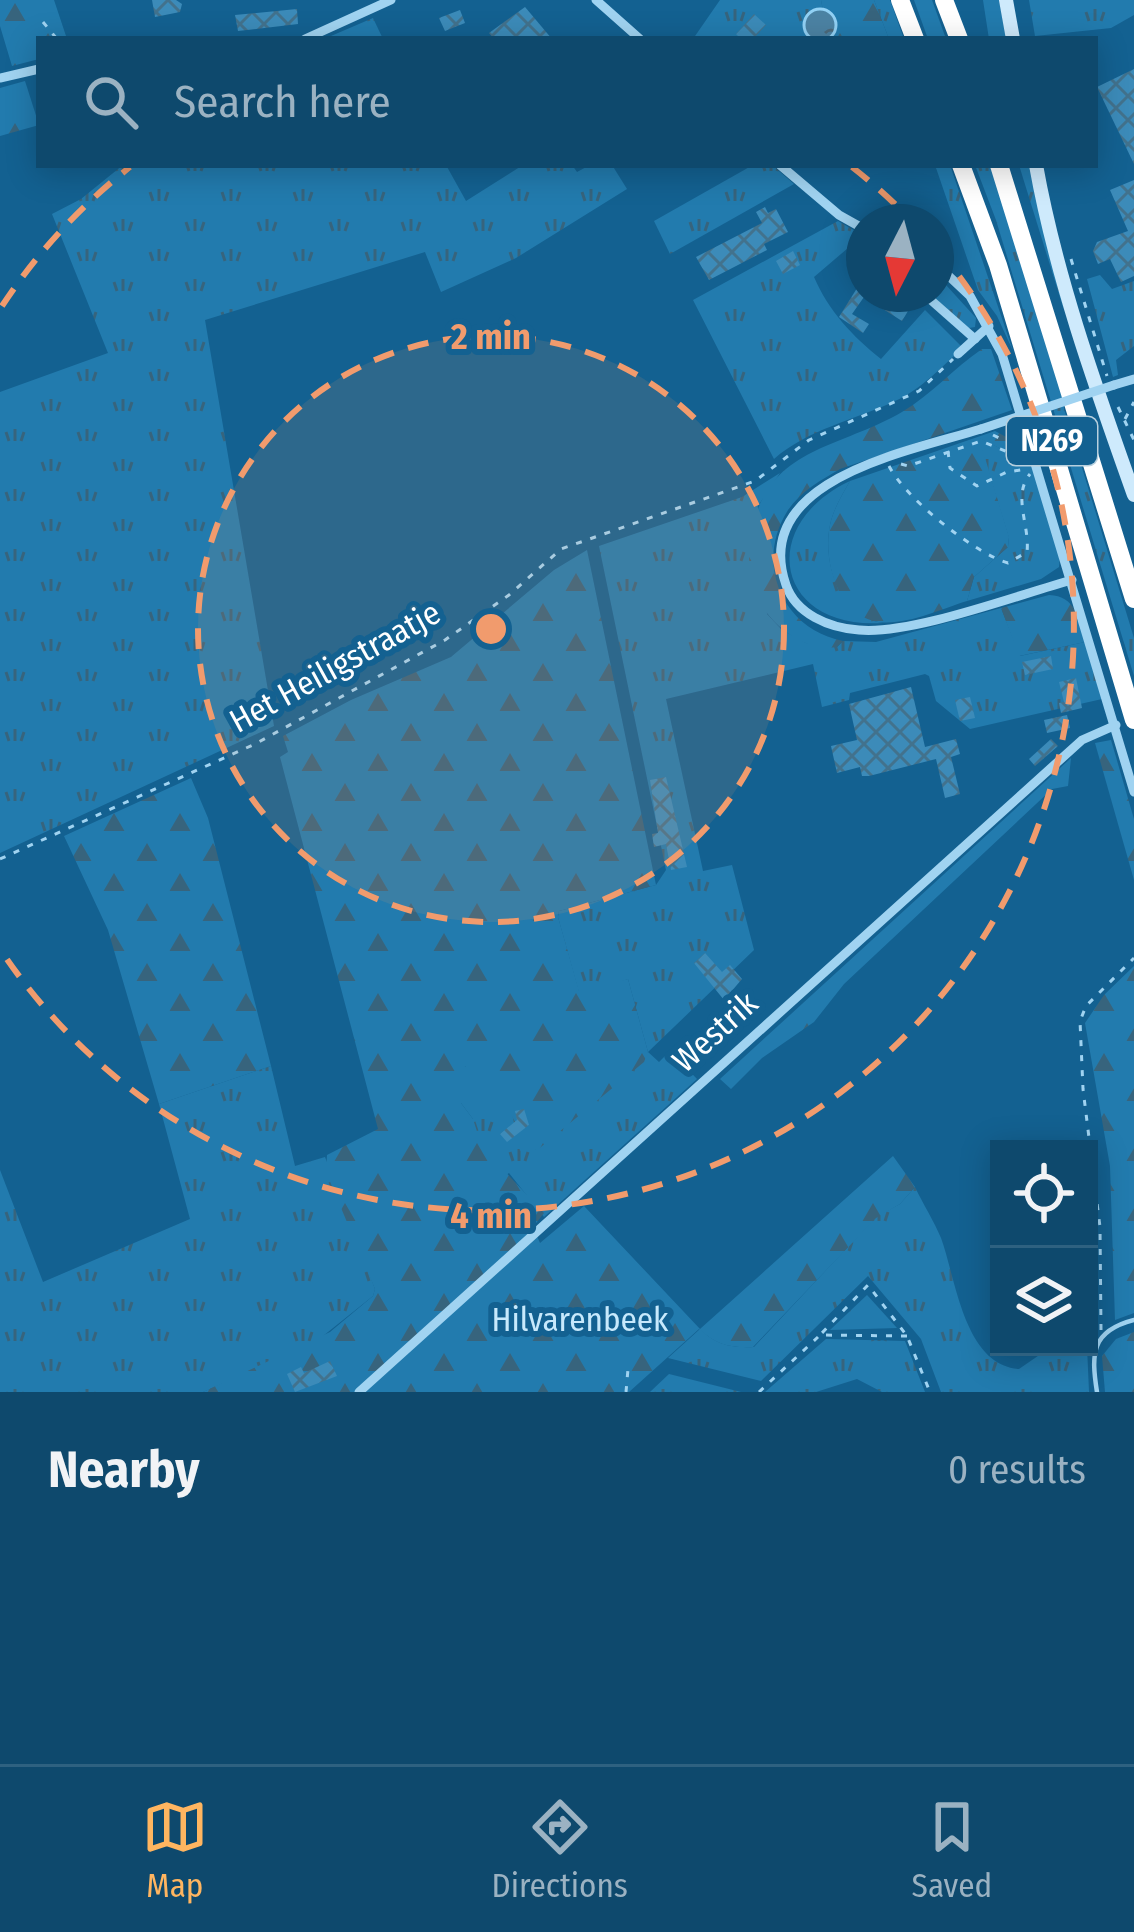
<!DOCTYPE html>
<style>
:root{--surface:#0e496d;--page:#1c5375;--text:#f1f3f6;--muted:#9bb2c2;--line:#2e6180;--accent:#ffb560}
body{margin:0;font-family:"Fira Sans Condensed",sans-serif;background:var(--page);color:var(--text)}
.controls{position:absolute;right:36px;bottom:36px;display:grid;overflow:hidden;border-radius:0px;box-shadow:0 6px 30px #0003}
.controls button{width:108px;height:108px;display:grid;place-items:center;padding:0;border:0;border-bottom:3px solid var(--line);background:var(--surface);color:var(--text);font:60px sans-serif}
.compass{position:absolute;left:846px;top:204px;width:108px;height:108px;border-radius:50%;background:var(--surface);box-shadow:0 6px 30px #0003;rotate:186deg}
.list{margin:0;padding:0;list-style:none}
h2{display:flex;justify-content:space-between;align-items:center;height:156px;margin:0;padding:0 48px;font-size:51px}
h2 small{font-size:39px;font-weight:400;color:var(--muted)}
.icon{flex:none;width:66px;height:66px;fill:none;stroke:currentColor;stroke-width:2;stroke-linecap:round;stroke-linejoin:round}
.map{position:relative;flex:none;width:1134px;height:1392px;overflow:hidden}
.search{position:absolute;background:var(--surface);box-shadow:0 6px 30px #0003;left:36px;right:36px;top:36px;height:132px;display:flex;align-items:center;gap:30px;box-sizing:border-box;padding:0 42px;border-radius:0px;color:var(--muted);font-size:45px}
.sheet{height:372px;background:var(--surface)}
nav{display:flex;justify-content:space-around;align-items:center;box-sizing:border-box;height:168px;border-top:3px solid var(--line);background:var(--surface);font-size:33px;color:var(--muted)}
nav a{display:grid;justify-items:center;gap:6px}
nav .on{color:var(--accent)}
.map>svg:first-child{display:block}
</style>
<div class="map">
<svg width="1134" height="1392" viewBox="0 0 1134 1392">
<defs>
<pattern id="grass-tufts" width="24" height="20" patternUnits="userSpaceOnUse" patternTransform="scale(3)"><rect width="24" height="20" fill="#227bae"/><path d="M3 7l-1-3M5 7V3M7 7l1-3M15 17l-1-3M17 17v-4M19 17l1-3" fill="none" stroke="#37647d"/></pattern>
<pattern id="forest-firs" width="22" height="20" patternUnits="userSpaceOnUse" patternTransform="scale(3)"><rect width="22" height="20" fill="#227bae"/><path d="M5 1l3.5 6h-7zM16 11l3.5 6h-7z" fill="#37647d"/></pattern>
<pattern id="water-ripples" width="26" height="14" patternUnits="userSpaceOnUse" patternTransform="scale(3)"><rect width="26" height="14" fill="#4c83a4"/><path d="M2 4q2-2 4 0t4 0M15 11q2-2 4 0t4 0" fill="none" stroke="#4c6a7c"/></pattern>
<pattern id="building-cross-hatch" width="8" height="8" patternUnits="userSpaceOnUse" patternTransform="scale(3)"><rect width="8" height="8" fill="#3c8bb9"/><path d="M0 0l8 8M0 8l8-8" fill="none" stroke="#42728d"/></pattern>
</defs>
<rect width="100%" height="100%" fill="#136191"/>
<g fill="url(#grass-tufts)">
<path d="M720,0H821L823,10L819,9L806,36L808,39H693Z"/>
<path d="M874,0H890L904,39H889Z"/>
<path d="M914,0H932L946,39H928Z"/>
<path d="M983,0H999L1006,39H989Z"/>
<path d="M1029,0H1134V15L1111,28L1035,36Z"/>
<path d="M373,18L383,39H324Z"/>
<path d="M123,165H446L466,201L523,165H572L577,172L590,165H612L627,189L516,258L441,292L425,252L205,320L274,726L0,853V392L108,353L52,214L81,199Z"/>
<path d="M753,165H772L794,184L670,254L654,221Z"/>
<path d="M935,165H950L1013,351L997,316L978,290Z"/>
<path d="M975,165H990L1063,394L1064,409L1134,638V676L996,220Z"/>
<path d="M1019,165H1030L1064,309L1063,307Z"/>
<path d="M838,221L864,236V252L855,242L814,277C828,310 853,337 881,359L925,310L963,348C941,367 922,389 895,401C855,420 808,429 774,459L693,300Z"/>
<path d="M936,274L976,318L975,327L963,329L925,294H936Z"/>
<path d="M1100,275L1112,289L1134,281V346L1116,360L1118,375L1113,377L1087,279Z"/>
<path d="M978,437L1031,464L1060,554L1059,567L1041,579L967,601L974,577L1008,547L1009,538Z"/>
<path d="M780,473L758,506L767,614L782,630L806,643L837,647L843,641L876,642L1001,608L1020,656L1085,642L1102,699L970,729L936,701L929,676L925,674L850,693L849,700L822,707L813,664L666,699L703,871L732,865L754,950L648,1052L659,1062L670,1051L697,1079L544,1217L509,1173L498,1181L472,1148L473,1119L458,1099V1067L483,1065L531,1135L536,1150L648,1052L628,979L580,996L558,917L559,911L656,885L666,870L599,546L742,497Z"/>
<path d="M850,481C842,495 833,510 830,525C822,563 840,617 883,623C775,630 756,525 850,481Z"/>
<path d="M271,1066L295,1166L325,1157L375,1289L373,1296L313,1344L203,1392H0V1170L43,1282L190,1219L159,1104Z"/>
<path d="M915,1187C923,1204 934,1221 941,1238C956,1279 964,1365 1019,1369L1051,1347H1087L1089,1392H941L921,1339L868,1276L761,1381L668,1358L700,1329C716,1345 731,1348 754,1347L876,1217L900,1204Z"/>
<path d="M867,1295L897,1328L830,1330Z"/>
<path d="M826,1339L905,1341L925,1392H882L857,1379L816,1392H765Z"/>
<path d="M669,1374L741,1392H650Z"/>
</g>
<g fill="url(#forest-firs)">
<path d="M0,0H54L67,39H39V59L12,66L0,26Z"/>
<path d="M821,0H874L889,39H832L835,34L830,12L823,10Z"/>
<path d="M25,81L39,125L0,136V88Z"/>
<path d="M982,349H991L1012,410L840,469C821,480 801,491 788,510C754,563 782,629 843,641L837,647C813,651 788,637 772,619C751,596 747,572 750,542C762,447 835,451 902,412C932,394 954,368 982,349Z"/>
<path d="M995,431L1025,447L1031,464L979,438L1009,537L1008,547L974,577L967,601C941,609 901,628 874,621C836,613 823,558 830,525C833,510 842,495 850,481Z"/>
<path d="M587,550L656,885L559,911L558,917L579,991L628,979L648,1052L644,1062L536,1151L532,1142L520,1151L511,1109L465,1066L461,1103L473,1119L482,1147L544,1213L533,1227L540,1243L584,1206L700,1329L893,1156L915,1187L900,1204L876,1218L753,1347C731,1348 716,1345 699,1329L629,1392H203L330,1332L373,1296L375,1289L326,1172L327,1155L378,1129L280,757L288,752L283,736L351,700L451,657L554,570Z"/>
<path d="M1049,595C1076,596 1078,618 1085,642L1019,656L1001,608Z"/>
<path d="M1111,740L1134,819V880L1095,743Z"/>
<path d="M1071,758L1068,786L1052,789L844,984L814,1022L762,1058L731,1089L720,1079Z"/>
<path d="M191,778L208,818L271,1066L159,1104L108,930L64,836Z"/>
<path d="M1134,966V1313L1115,1320L1110,1166L1085,1023L1104,995Z"/>
<path d="M1134,1332V1392H1105L1102,1356L1116,1339Z"/>
</g>
<circle fill="url(#water-ripples)" stroke="#92d1f5" stroke-width="3" cx="820" cy="25" r="16"/>
<g fill="url(#building-cross-hatch)">
<path d="M152,0H176L182,4L180,12L155,17Z"/>
<path d="M525,7L552,39H494L489,33Z"/>
<path d="M297,9L298,24L238,31L235,15Z"/>
<path d="M460,10L465,23L445,31L439,18Z"/>
<path d="M754,14L766,25L753,39H741L736,34Z"/>
<path d="M1134,69V164L1097,87Z"/>
<path d="M1134,180V276L1121,282L1110,259L1098,264L1093,251L1097,242L1128,231L1110,190Z"/>
<path d="M765,207L768,213L776,209L788,232L764,244L767,250L709,280L696,257L762,223L756,212Z"/>
<path d="M793,251L800,265L783,274L776,261Z"/>
<path d="M864,277V294H892L911,306L902,321L864,297L852,314L869,324L863,333L839,317Z"/>
<path d="M1051,656L1053,669L1025,675L1022,662Z"/>
<path d="M1076,678L1082,708L1061,713L1059,703L1064,702L1059,682Z"/>
<path d="M911,687L925,747L956,739L960,754L951,757L960,794L945,798L936,759L869,776H862L860,767L837,773L831,746L857,740L849,704Z"/>
<path d="M970,697L975,718L960,721L955,700Z"/>
<path d="M1067,715L1070,728L1047,733L1044,720Z"/>
<path d="M1051,739L1058,746L1035,766L1029,759Z"/>
<path d="M666,777L687,867L671,870L666,844L654,847L652,834L658,833L650,780Z"/>
<path d="M705,953L722,972L730,965L742,979L724,1000L694,963Z"/>
<path d="M729,1010L740,1026L715,1041L705,1026Z"/>
<path d="M524,1109L529,1125L507,1142L500,1134L517,1120L515,1111Z"/>
<path d="M330,1361L337,1376L295,1392L287,1374L301,1367L304,1373Z"/>
</g>
<g fill="none" stroke-linecap="round" stroke-linejoin="round">
<g stroke="#a0d3f1" stroke-width="3" stroke-dasharray="6 9" stroke-linecap="butt">
<path d="M43,22L57,39"/>
<path d="M1071,259L1107,376"/>
<path d="M1118,407L1134,440"/>
<path d="M1125,419L1134,402"/>
<path d="M993,435L1017,447"/>
<path d="M948,451L950,468L977,486L1007,472L1027,469"/>
<path d="M901,464L908,466L981,441L1022,458"/>
<path d="M889,466C905,498 974,553 1008,563L1027,552C1030,525 1012,496 1030,474"/>
<path d="M0,859L255,744L445,640L509,595L561,549L755,481L809,440L919,391L953,359"/>
<path d="M1101,1330L1100,1227L1083,1089L1080,1021L1086,1006L1134,958"/>
<path d="M907,1336L820,1335L868,1285L907,1336L930,1392"/>
<path d="M626,1392L628,1369"/>
<path d="M759,1392L818,1337"/>
</g>
<path stroke="#a0d3f1" stroke-width="4.5" d="M1097,1392C1091,1354 1091,1331 1134,1320"/>
<g stroke="#a0d3f1" stroke-width="9">
<path d="M596,0L640,39"/>
<path d="M305,39L391,0"/>
<path d="M0,78L39,69"/>
<path d="M780,165L839,215L864,229"/>
<path d="M936,264L970,296L1002,354L1134,792"/>
<path d="M924,294L975,339"/>
<path d="M958,354L989,326"/>
<path d="M1114,385L1134,379"/>
<path d="M981,429C911,451 749,479 786,585C796,614 829,628 859,630C912,635 1017,595 1072,580"/>
<path d="M359,1392L1082,740L1116,725"/>
</g>
<g stroke="#ceeafc" stroke-width="14">
<path d="M1006,0L1013,39"/>
<path d="M1036,165C1056,277 1096,388 1134,495"/>
</g>
<g stroke="#fff" stroke-width="18">
<path d="M900,0L915,39"/>
<path d="M944,0L959,39"/>
<path d="M961,165L998,265L1134,720"/>
<path d="M999,165L1134,599"/>
</g>
<path stroke="#a0d3f1" stroke-width="9" d="M981,429L1114,385"/>
</g>
<circle cx="491" cy="629" r="293" fill="#f19b6d" fill-opacity=".12"/>
<g fill="none" stroke="#f19b6d" stroke-width="6" stroke-dasharray="21 15">
<circle cx="491" cy="629" r="293"/>
<path d="M2 306A586 586 0 0 1 130 167M852 167A586 586 0 0 1 913 222M937 248A586 586 0 1 1 2 952"/>
</g>
<g text-anchor="middle" dominant-baseline="central" stroke-width="12" stroke-linejoin="round" paint-order="stroke">
<rect fill="#136191" stroke="#b8d0de" stroke-width="3" x="1007" y="417" width="90" height="48" rx="9"/>
<g font-size="30" font-weight="bold" fill="#fff">
<text x="1052" y="441">N269</text>
</g>
<g font-size="33" fill="#fff" stroke="#136191">
<text transform="translate(335 667) rotate(-29)">Het Heiligstraatje</text>
<text transform="translate(715 1032) rotate(-42)">Westrik</text>
</g>
<g font-size="33" fill="#c7e9fc" stroke="#136191">
<text x="580" y="1320">Hilvarenbeek</text>
</g>
</g>
<circle cx="491" cy="629" r="18" fill="#f19b6d" stroke="#136191" stroke-width="6"/>
<g font-size="36" text-anchor="middle" font-weight="bold" fill="#f19b6d" stroke="#136191" stroke-width="12" stroke-linejoin="round" paint-order="stroke">
<text x="491" y="349">2 min</text>
<text x="491" y="1228">4 min</text>
</g>
</svg>
<div class="controls">
<button><svg class="icon" aria-label="locate" viewBox="0 0 24 24"><circle cx="12" cy="12" r="6"/><path d="M12 2v4M12 18v4M2 12h4M18 12h4"/></svg></button>
<button><svg class="icon" aria-label="layers" viewBox="0 0 24 24"><path d="M12 4l9 5-9 5-9-5zM3 14l9 5 9-5"/></svg></button>
</div>
<svg class="compass" viewBox="-18 -18 36 36"><path d="M0-13l5 13h-10z" fill="#e53935"/><path d="M0 13l5-13h-10z" fill="#9bb2c2"/></svg>
<div class="search"><svg class="icon" aria-label="search" viewBox="0 0 24 24"><circle cx="10" cy="10" r="6"/><path d="M15 15l6 6"/></svg>Search here</div>
</div>
<section class="sheet">
<h2>Nearby<small>0 results</small></h2>
<ul class="list">
</ul>
</section>
<nav>
<a class="on"><svg class="icon" aria-label="map" viewBox="0 0 24 24"><path d="M3 6l6-2 6 2 6-2v14l-6 2-6-2-6 2zM9 4v14M15 6v14"/></svg>Map</a>
<a><svg class="icon" aria-label="directions" viewBox="0 0 24 24"><path d="M12 3l9 9-9 9-9-9zM9 14v-3h6M13 9l2 2-2 2"/></svg>Directions</a>
<a><svg class="icon" aria-label="saved" viewBox="0 0 24 24"><path d="M7 4h10v16l-5-4-5 4z"/></svg>Saved</a>
</nav>
